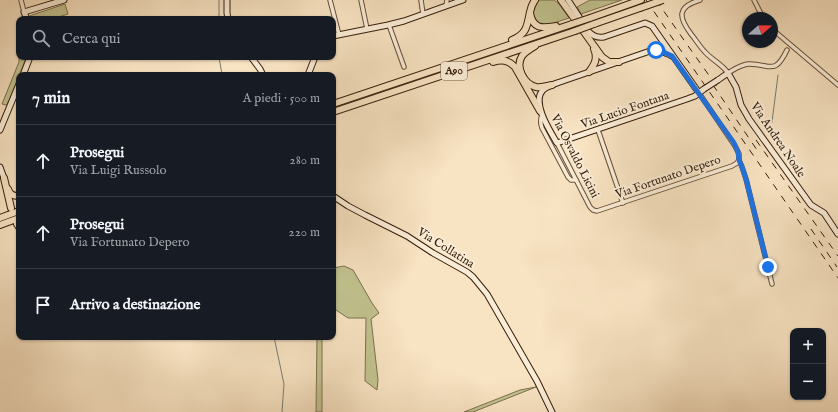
<!DOCTYPE html>
<html lang="it">
<meta charset="utf-8">
<style>
:root{--surface:#171b24;--page:#20242c;--text:#f1f3f6;--muted:#9ea1a6;--line:#363941}
body{margin:0;font-family:"IM FELL English",serif;background:var(--page);color:var(--text)}
.controls{position:absolute;right:12px;bottom:12px;display:grid;overflow:hidden;border-radius:8px;box-shadow:0 1px 3px #0004}
.controls button{width:36px;height:36px;display:grid;place-items:center;padding:0;border:0;border-bottom:1px solid var(--line);background:var(--surface);color:var(--text);font:20px sans-serif}
.compass{position:absolute;left:742px;top:12px;width:36px;height:36px;border-radius:50%;background:var(--surface);box-shadow:0 1px 3px #0004;rotate:70deg}
.stop{position:absolute;width:12px;height:12px;margin:-9px;border:3px solid #1a73e8;border-radius:50%;background:#fff}
.stop.end{background:#1a73e8;border-color:#fff;box-shadow:0 1px 4px #0008}
.list{margin:0;padding:0;list-style:none}
h2{display:flex;justify-content:space-between;align-items:center;height:52px;margin:0;padding:0 16px;font-size:17px}
h2 small{font-size:13px;font-weight:400;color:var(--muted)}
.list li{display:grid;grid-template-columns:26px 1fr auto;gap:12px;align-items:center;box-sizing:border-box;height:72px;padding:0 16px;border-top:1px solid var(--line)}
.list b{display:block;font-size:15px;white-space:nowrap}
.list p{margin:0;font-size:13px;white-space:nowrap;color:var(--muted)}
.list em{font-size:13px;font-style:normal;color:var(--muted)}
.icon{flex:none;width:22px;height:22px;fill:none;stroke:currentColor;stroke-width:2;stroke-linecap:round;stroke-linejoin:round}
.map{position:relative;flex:none;width:838px;height:412px;overflow:hidden}
.search{position:absolute;background:var(--surface);box-shadow:0 1px 3px #0004;left:16px;top:16px;width:320px;height:44px;display:flex;align-items:center;gap:10px;box-sizing:border-box;padding:0 14px;border-radius:8px;color:var(--muted);font-size:15px}
.panel{position:absolute;background:var(--surface);box-shadow:0 1px 3px #0004;left:16px;top:72px;width:320px;height:268px;border-radius:8px}
.map>svg:first-child{display:block}
</style>
<div class="map">
<svg width="838" height="412" viewBox="0 0 838 412">
<rect width="100%" height="100%" fill="#f8e3c2"/>
<filter id="stains"><feTurbulence type="fractalNoise" baseFrequency=".005" numOctaves="4"/><feColorMatrix values="0 0 0 0 .2 0 0 0 0 .09 0 0 0 0 .02 0 0 0 .5 -.17"/></filter>
<radialGradient id="worn" r=".72"><stop offset=".6" stop-color="#630" stop-opacity="0"/><stop offset="1" stop-color="#630" stop-opacity=".3"/></radialGradient>
<g fill="#c1c390" stroke="#7c704e">
<path d="M539,0H554L559,4L569,18L545,26C542,25 538,23 536,21C529,14 533,5 539,0Z"/>
<path d="M590,0H622L581,14L577,7Z"/>
<path d="M65,4L68,14L52,19H30V16L32,15Z"/>
<path d="M19,57H25V61L8,103L6,105L2,104L19,62Z"/>
<path d="M344,266L353,270L372,303L379,313L371,319L378,380L377,390L365,381L366,318H348L333,308V268Z"/>
<path d="M317,337H322V412H316Z"/>
<path d="M536,387L473,412H464L520,390Z"/>
</g>
<g fill="none" stroke-linecap="round" stroke-linejoin="round">
<g stroke="#767d75" stroke-width="1">
<path d="M219,19V0"/>
<path d="M219,57L222,75"/>
<path d="M772,122L778,75"/>
<path d="M274,337L284,384L282,412"/>
</g>
<g stroke="#674f39" stroke-width="5.5">
<g id="street">
<path d="M21,0L24,12"/>
<path d="M330,0L339,35"/>
<path d="M361,0L367,29"/>
<path d="M421,0L423,14"/>
<path d="M700,0C676,7 679,18 691,34C696,40 700,47 705,52C712,60 722,64 728,73C735,69 740,65 748,64C770,63 774,77 787,50"/>
<path d="M754,0L763,18"/>
<path d="M446,6L447,0"/>
<path d="M389,25L404,67"/>
<path d="M772,29L838,85"/>
<path d="M699,93L735,146L739,154V160L742,167L746,179L772,284"/>
<path d="M542,114C540,120 540,123 542,128L568,177L571,180H576"/>
<path d="M598,130L623,203"/>
<path d="M557,143L590,207L593,210L597,211L732,166L737,163L739,160"/>
</g>
</g>
<g stroke="#371e0b" stroke-width="7">
<g id="secondary">
<path d="M227,0V13L228,19"/>
<path d="M568,0L589,32C593,36 598,38 604,37L645,23L652,26L699,93"/>
<path d="M27,19L24,12L64,0"/>
<path d="M333,36L388,25L404,21L463,0"/>
<path d="M672,56C664,52 660,50 650,51L560,82C554,84 547,86 543,90C531,102 550,131 557,143L687,99L695,96L704,89"/>
<path d="M251,57L260,69L263,75"/>
<path d="M23,75L30,57"/>
<path d="M308,75L315,57"/>
<path d="M718,80L728,73L736,87L741,105L749,119L808,201L811,205L824,213L838,234"/>
<path d="M0,130L19,84"/>
<path d="M0,167L4,178"/>
<path d="M333,196L348,206L365,215L407,236L433,253L467,272L473,277L487,294L537,381L552,412"/>
</g>
</g>
<g stroke="#371e0b" stroke-width="8">
<g id="highway">
<path d="M561,0L602,57L609,62H619"/>
<path d="M530,13C533,30 543,28 556,26"/>
<path d="M590,18L641,0"/>
<path d="M594,24L640,8"/>
<path d="M512,40C527,34 527,26 530,12C531,7 532,4 535,0"/>
<path d="M535,46C530,49 525,52 522,56C515,67 524,84 536,87C541,88 547,86 552,85"/>
<path d="M493,62C502,59 508,60 515,67L540,111"/>
<path d="M589,72C595,64 598,58 594,49"/>
<path d="M333,104L572,24"/>
<path d="M333,112L575,31"/>
<path d="M4,178L11,208"/>
<path d="M8,189C10,195 13,196 19,196"/>
<path d="M0,218L19,211"/>
<path d="M17,224L19,227"/>
<path d="M0,225L19,218"/>
</g>
</g>
<use href="#street" stroke="#faedd7" stroke-width="3.5"/>
<use href="#secondary" stroke="#faedd7" stroke-width="5"/>
<use href="#highway" stroke="#f8e3c2" stroke-width="6"/>
<g stroke="#371e0b" stroke-width="1" stroke-dasharray="7 7" stroke-linecap="butt">
<path d="M646,0L838,278"/>
<path d="M656,0L686,43L718,88"/>
<path d="M713,85L757,150"/>
<path d="M756,140L838,256"/>
<path d="M811,229L837,267"/>
</g>
<g stroke="#371e0b" stroke-width="7" stroke-linecap="butt">
<path id="secondary-bridge" d="M704,89L718,80"/>
</g>
<g stroke="#371e0b" stroke-width="8" stroke-linecap="butt">
<g id="highway-bridge">
<path d="M640,8L663,0"/>
<path d="M572,24L590,18"/>
<path d="M575,31L594,24"/>
</g>
</g>
<use href="#secondary-bridge" stroke="#faedd7" stroke-width="5"/>
<use href="#highway-bridge" stroke="#f8e3c2" stroke-width="6"/>
</g>
<g fill="none" stroke-linecap="round" stroke-linejoin="round">
<path stroke="#1a73e8" stroke-width="5" d="M656,50L661,51L672,56L734,143L738,152L739,160L742,167L746,179L768,267"/>
</g>
<g text-anchor="middle" dominant-baseline="central" stroke-width="4" stroke-linejoin="round" paint-order="stroke">
<rect fill="#faedd7" stroke="#725c48" stroke-width="1" x="441" y="62" width="26" height="18" rx="3"/>
<g font-size="11" font-weight="bold" fill="#371e0b">
<text x="454" y="71">A90</text>
</g>
<g font-size="12" fill="#371e0b" stroke="#faedd7">
<text transform="translate(625 110) rotate(-19)">Via Lucio Fontana</text>
<text transform="translate(778 140) rotate(56)">Via Andrea Noale</text>
<text transform="translate(575 156) rotate(63)">Via Osvaldo Licini</text>
<text transform="translate(668 177) rotate(-19)">Via Fortunato Depero</text>
<text transform="translate(446 248) rotate(32)">Via Collatina</text>
</g>
</g>
<rect width="100%" height="100%" filter="url(#stains)"/>
<rect width="100%" height="100%" fill="url(#worn)"/>
</svg>
<div class="controls">
<button>+</button>
<button>−</button>
</div>
<svg class="compass" viewBox="-18 -18 36 36"><path d="M0-13l5 13h-10z" fill="#e53935"/><path d="M0 13l5-13h-10z" fill="#9ea1a6"/></svg>
<div class="stop" style="left:656px;top:50px"></div>
<div class="stop end" style="left:768px;top:267px"></div>
<div class="search"><svg class="icon" aria-label="search" viewBox="0 0 24 24"><circle cx="10" cy="10" r="6"/><path d="M15 15l6 6"/></svg>Cerca qui</div>
<section class="panel">
<h2>7 min<small>A piedi · 500 m</small></h2>
<ul class="list">
<li><svg class="icon" aria-label="ahead" viewBox="0 0 24 24"><path d="M12 20V5M6 11l6-6 6 6"/></svg><div><b>Prosegui</b><p>Via Luigi Russolo</p></div><em>280 m</em></li>
<li><svg class="icon" aria-label="ahead" viewBox="0 0 24 24"><path d="M12 20V5M6 11l6-6 6 6"/></svg><div><b>Prosegui</b><p>Via Fortunato Depero</p></div><em>220 m</em></li>
<li><svg class="icon" aria-label="arrive" viewBox="0 0 24 24"><path d="M6 21V4h12l-3 4 3 4H6"/></svg><div><b>Arrivo a destinazione</b></div></li>
</ul>
</section>
</div>
